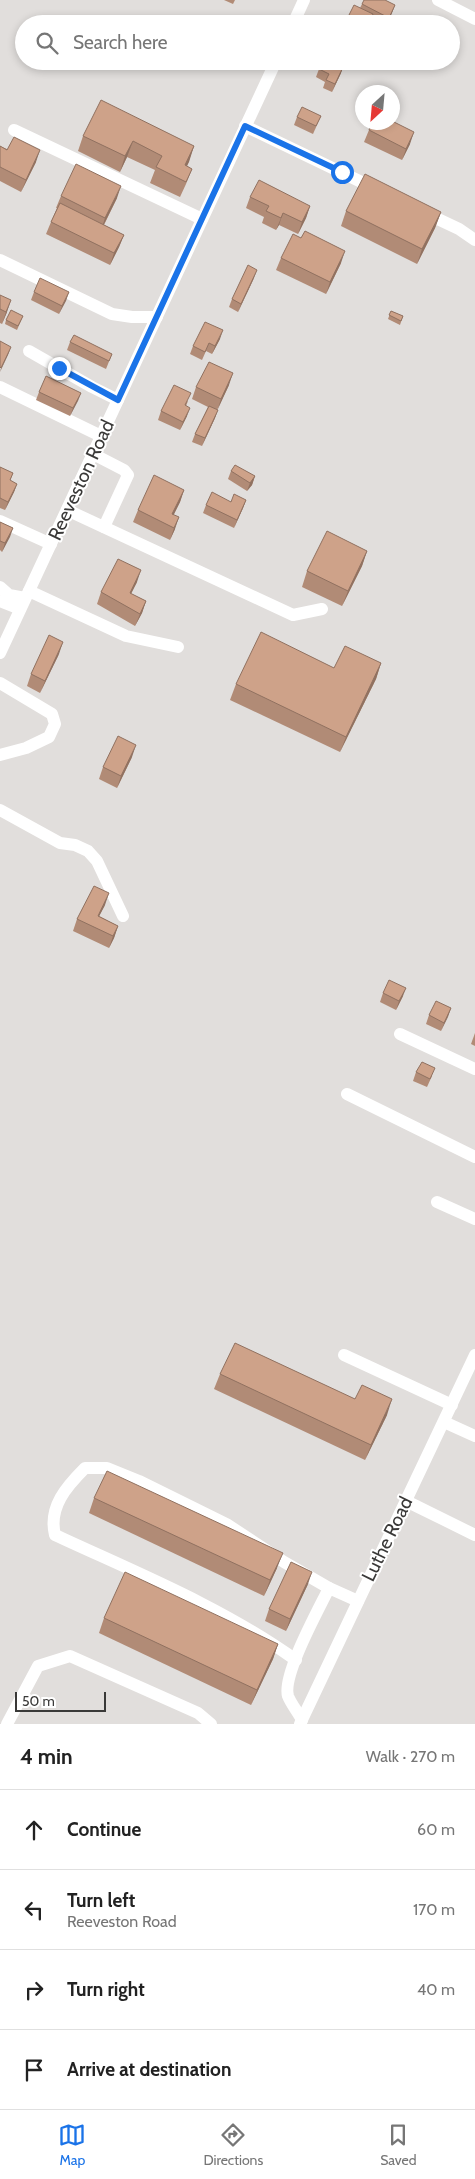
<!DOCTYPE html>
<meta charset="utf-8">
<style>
:root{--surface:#fff;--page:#f2f2f2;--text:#222;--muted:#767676;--line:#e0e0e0;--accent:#1a73e8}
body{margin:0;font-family:Cabin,sans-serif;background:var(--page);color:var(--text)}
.compass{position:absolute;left:355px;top:85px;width:45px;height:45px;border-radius:50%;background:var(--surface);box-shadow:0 2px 8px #0003;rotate:206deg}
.scale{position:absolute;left:15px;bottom:12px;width:91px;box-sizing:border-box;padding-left:5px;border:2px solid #3a3938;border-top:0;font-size:14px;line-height:18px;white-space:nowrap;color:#3a3938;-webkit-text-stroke:4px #fff;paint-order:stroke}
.stop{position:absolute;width:15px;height:15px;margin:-11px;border:4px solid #1a73e8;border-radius:50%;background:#fff}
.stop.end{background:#1a73e8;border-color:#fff;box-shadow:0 1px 5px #0008}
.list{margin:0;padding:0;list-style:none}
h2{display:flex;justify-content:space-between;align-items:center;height:65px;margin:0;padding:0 20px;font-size:21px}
h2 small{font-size:16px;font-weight:400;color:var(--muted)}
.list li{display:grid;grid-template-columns:32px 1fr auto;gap:15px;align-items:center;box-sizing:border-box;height:80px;padding:0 20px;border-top:1px solid var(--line)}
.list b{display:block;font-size:19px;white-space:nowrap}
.list p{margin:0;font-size:16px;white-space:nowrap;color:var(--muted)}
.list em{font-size:16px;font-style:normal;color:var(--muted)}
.icon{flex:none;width:28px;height:28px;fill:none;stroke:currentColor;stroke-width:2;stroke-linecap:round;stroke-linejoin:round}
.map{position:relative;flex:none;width:475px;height:1724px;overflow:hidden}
.search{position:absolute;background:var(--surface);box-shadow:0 2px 8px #0003;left:15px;right:15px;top:15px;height:55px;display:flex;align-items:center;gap:12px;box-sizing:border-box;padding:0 18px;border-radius:28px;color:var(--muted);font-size:19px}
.sheet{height:385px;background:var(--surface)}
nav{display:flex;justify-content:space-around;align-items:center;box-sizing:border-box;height:70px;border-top:1px solid var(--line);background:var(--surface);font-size:14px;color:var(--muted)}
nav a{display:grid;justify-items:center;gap:2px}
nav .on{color:var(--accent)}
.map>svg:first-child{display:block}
</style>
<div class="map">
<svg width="475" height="1724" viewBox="0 0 475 1724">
<rect width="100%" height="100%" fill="#e1dedc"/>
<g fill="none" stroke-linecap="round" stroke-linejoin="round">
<g stroke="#fff" stroke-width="12">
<path d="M438,0L475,19"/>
<path d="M293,24L304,0"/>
<path d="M245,126L376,189"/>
<path d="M14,130L202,219"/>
<path d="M423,212L459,229L475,240"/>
<path d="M0,260L112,314L132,317H157"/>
<path d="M29,351L92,387L118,400"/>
<path d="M0,387L101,436"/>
<path d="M93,454L124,470L128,475L104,527"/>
<path d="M67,510L293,615L322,609"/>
<path d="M0,521L51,544"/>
<path d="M0,587L9,595L25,598"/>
<path d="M29,591L126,636L178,647"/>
<path d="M0,601L20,609"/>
<path d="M0,653L276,61"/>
<path d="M0,683L52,714L55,724L49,737L26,748L0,755"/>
<path d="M0,810L60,843L75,845L88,851L97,861L123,916"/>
<path d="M400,1034L475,1069"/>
<path d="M347,1094L475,1157"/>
<path d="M437,1202L475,1219"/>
<path d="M344,1355L452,1405"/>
<path d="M444,1422L475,1436"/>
<path d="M406,1501L475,1535"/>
<path d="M296,1660C222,1607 137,1573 55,1535C48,1507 67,1486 85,1468H107L139,1481L228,1525L284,1562L329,1588"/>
<path d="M302,1720C298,1712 291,1704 288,1696C282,1675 319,1609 329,1588L358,1601"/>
<path d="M7,1724L38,1666L70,1656L198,1713L211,1724"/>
<path d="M300,1724L475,1355"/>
</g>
</g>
<g fill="#b18b76">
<path d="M224,0H235L233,4Z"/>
<path d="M362,4L395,5L387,24H382L372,19L370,24H345L346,21L360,8Z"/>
<path d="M319,69L341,73L332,92L323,88L325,82L316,77Z"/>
<path d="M321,116L313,134L294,125L297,117Z"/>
<path d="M369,130L410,144L402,160L364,142Z"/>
<path d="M83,136L194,146L187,166L192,169L186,184L180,197L150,183L155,170L127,157L120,172L78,151Z"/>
<path d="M0,146L36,162L21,192L0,181Z"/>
<path d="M61,196L117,198L104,225L124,235L119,247L110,265L46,234L51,222L57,208H56Z"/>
<path d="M250,197L310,206L306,218L298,234L279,225L276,230L262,223L264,217L246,208Z"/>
<path d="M346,211L441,212L435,228L417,264L341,226Z"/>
<path d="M281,258L341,263L326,294L276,270Z"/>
<path d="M254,278L238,312L229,307L232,299Z"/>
<path d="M34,292H69L59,314L31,300Z"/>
<path d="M0,295L7,312L2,324L0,323Z"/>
<path d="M391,311L403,316L400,325L388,319Z"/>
<path d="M23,316L17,330L5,324L6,320Z"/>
<path d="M220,339L212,354L206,351L202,360L190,354L193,346Z"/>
<path d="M70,342L112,354L106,369L67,350Z"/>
<path d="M229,385L217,410L215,418L202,446L192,442L195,434L208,407L192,399L196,387Z"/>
<path d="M39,392L81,393L70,416L36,400Z"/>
<path d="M188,401L186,406L187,416L180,430L158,420L161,411Z"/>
<path d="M0,467L13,473L10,481L17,484L14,492L5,510L0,508Z"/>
<path d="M231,471L255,476L252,485L247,491L228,479Z"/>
<path d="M184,490L180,502L174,514L175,529L170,540L133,522L138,510Z"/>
<path d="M246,500L243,508L234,528L203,513L206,505Z"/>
<path d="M0,522L13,528L2,552L0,550Z"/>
<path d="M367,551L362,566L342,606L302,587L307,571Z"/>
<path d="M137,582L131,594L146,601L142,613L135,626L97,604L101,592Z"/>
<path d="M59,654L40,693L27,686L31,674Z"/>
<path d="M381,663L376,679L340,752L230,700L236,684Z"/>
<path d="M132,757L117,788L99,779L103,767Z"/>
<path d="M105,905L99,916L118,926L114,938L109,948L73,931L77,919Z"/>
<path d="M383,993L403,996L396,1010L380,1002Z"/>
<path d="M451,1008L441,1031L426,1024L429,1015Z"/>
<path d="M475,1033V1046L471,1044Z"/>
<path d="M416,1072L432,1076L427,1087L413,1081Z"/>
<path d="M220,1374L355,1399L387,1415L365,1460L214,1389Z"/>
<path d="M94,1498L277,1568L264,1596L89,1513Z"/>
<path d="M308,1584L286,1631L265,1621L269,1609Z"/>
<path d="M104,1618L278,1644L273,1659L251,1705L99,1633Z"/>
</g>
<g fill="#907160">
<path d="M395,5L392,13L387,24L389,18Z"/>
<path d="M344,65L341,73L332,92L335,84Z"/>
<path d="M414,132L410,144L402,160L406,149Z"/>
<path d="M133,141L127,157L120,172L125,156Z"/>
<path d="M194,146L189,162L179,181L185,165Z"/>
<path d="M40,150L36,162L21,192L26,180Z"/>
<path d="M121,186L117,198L101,230L105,218Z"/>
<path d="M310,206L306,218L298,234L302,222Z"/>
<path d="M441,212L435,228L417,264L422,249Z"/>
<path d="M283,213L279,225L276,230L281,218Z"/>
<path d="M124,235L119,247L110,265L114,253Z"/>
<path d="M345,251L341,263L326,294L330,282Z"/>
<path d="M257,270L254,278L238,312L241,304Z"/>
<path d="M69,292L66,301L59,314L62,306Z"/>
<path d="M11,300L7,312L2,324L6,312Z"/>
<path d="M223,330L220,339L212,354L215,346Z"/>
<path d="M11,347L8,355L0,372L1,368Z"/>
<path d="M233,373L229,385L217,411L221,399Z"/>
<path d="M81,393L78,401L70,416L73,408Z"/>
<path d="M190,408L187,416L180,430L183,422Z"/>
<path d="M218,410L215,418L202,446L205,438Z"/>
<path d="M255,476L252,485L247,491L250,483Z"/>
<path d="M17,484L14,492L5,510L8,502Z"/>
<path d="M184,490L180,502L168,526L172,514Z"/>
<path d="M246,500L243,508L234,528L237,520Z"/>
<path d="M179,517L175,529L170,540L174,528Z"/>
<path d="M13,528L10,537L2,552L5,543Z"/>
<path d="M367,551L362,566L342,606L348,591Z"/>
<path d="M141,570L137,582L125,605L130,593Z"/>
<path d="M146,601L142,613L135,626L140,614Z"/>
<path d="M63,642L59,654L40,693L45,681Z"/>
<path d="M381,663L376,679L340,752L346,737Z"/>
<path d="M136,745L132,757L117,788L121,776Z"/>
<path d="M109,893L105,905L93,928L98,916Z"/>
<path d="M118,926L114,938L109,948L113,936Z"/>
<path d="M406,988L403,996L396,1010L399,1001Z"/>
<path d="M451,1008L448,1017L441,1031L444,1023Z"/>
<path d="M392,1399L387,1415L365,1460L371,1445Z"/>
<path d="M283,1553L277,1568L264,1596L270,1580Z"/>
<path d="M312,1572L308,1584L286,1631L290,1619Z"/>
<path d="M278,1644L273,1659L251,1705L257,1690Z"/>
</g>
<g fill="#cea289" stroke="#907160">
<path d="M364,0H385L395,5L389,18L362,4Z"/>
<path d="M354,5L373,14L369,24H352L346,21Z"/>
<path d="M323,61H336L344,65L335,84L326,80L329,74L319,69Z"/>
<path d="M101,100L194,146L185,165L192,169L186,182L156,167L162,156L133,141L125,156L83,136Z"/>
<path d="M302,107L321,116L316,126L297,117Z"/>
<path d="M392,121L414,132L406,149L369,130L372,122H392Z"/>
<path d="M14,137L40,150L26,180L0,167V146L7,150Z"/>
<path d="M76,164L121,186L105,218L61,196Z"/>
<path d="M365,174L441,212L422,249L346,211Z"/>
<path d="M259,180L310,206L302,222L283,213L281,218L266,211L269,206L250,197Z"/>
<path d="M60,203L124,235L114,253L51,222Z"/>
<path d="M305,231L345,251L330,282L281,258L293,234L301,238Z"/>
<path d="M248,265L257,270L241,304L232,299Z"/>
<path d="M40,278L69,292L62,306L34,292Z"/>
<path d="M0,295L11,300L6,312L0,309Z"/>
<path d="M11,310L23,316L18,326L6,320Z"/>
<path d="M391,311L403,316L401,321L389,315Z"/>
<path d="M205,322L223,330L215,346L209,343L205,352L193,346Z"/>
<path d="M74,335L112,354L109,361L70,342Z"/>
<path d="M0,341L11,347L1,368L0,367Z"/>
<path d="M209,362L233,373L221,399L196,387Z"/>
<path d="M46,376L81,393L73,408L39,392Z"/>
<path d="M174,385L191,393L185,405L190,408L183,422L161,411Z"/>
<path d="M209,406L218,410L205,438L195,434Z"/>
<path d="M235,465L255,476L250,483L231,471Z"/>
<path d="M0,467L13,473L10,480L17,484L8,502L0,498Z"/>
<path d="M154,475L184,490L172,514L179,517L174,528L138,510Z"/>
<path d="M212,492L231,502L234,494L246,500L237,520L206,505Z"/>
<path d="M0,522L13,528L5,543L0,541Z"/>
<path d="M327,531L367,551L348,591L307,571Z"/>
<path d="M118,559L141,570L130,593L146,601L140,614L101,592Z"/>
<path d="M261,632L334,668L345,646L381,663L346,737L236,684Z"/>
<path d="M49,635L63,642L45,681L31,674Z"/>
<path d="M118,736L136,745L121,776L103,767Z"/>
<path d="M94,886L109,893L98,916L118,926L113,936L77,919Z"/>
<path d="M389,980L406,988L399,1001L383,993Z"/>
<path d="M436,1001L451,1008L444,1023L429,1015Z"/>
<path d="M422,1062L435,1068L430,1079L416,1072Z"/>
<path d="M235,1343L355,1399L362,1385L392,1399L371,1445L220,1374Z"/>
<path d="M107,1471L283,1553L270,1580L94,1498Z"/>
<path d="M291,1562L312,1572L290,1619L269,1609Z"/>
<path d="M125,1572L278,1644L257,1690L104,1618Z"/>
</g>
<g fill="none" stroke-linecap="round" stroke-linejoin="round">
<path stroke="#1a73e8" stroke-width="6" d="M59,368L118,400L245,126L342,172"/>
</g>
<g text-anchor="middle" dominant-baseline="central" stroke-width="4" stroke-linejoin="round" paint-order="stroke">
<g font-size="19" fill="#3a3938" stroke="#fff">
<text transform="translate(81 480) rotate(-65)">Reeveston Road</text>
<text transform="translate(387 1539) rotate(-64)">Luthe Road</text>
</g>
</g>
</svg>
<svg class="compass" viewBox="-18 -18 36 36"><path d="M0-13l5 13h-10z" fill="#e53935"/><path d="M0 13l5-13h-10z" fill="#767676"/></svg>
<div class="scale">50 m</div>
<div class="stop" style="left:342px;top:172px"></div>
<div class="stop end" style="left:59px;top:368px"></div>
<div class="search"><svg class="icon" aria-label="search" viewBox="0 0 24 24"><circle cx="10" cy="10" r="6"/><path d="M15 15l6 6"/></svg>Search here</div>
</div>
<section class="sheet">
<h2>4 min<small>Walk · 270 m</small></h2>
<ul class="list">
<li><svg class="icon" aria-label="ahead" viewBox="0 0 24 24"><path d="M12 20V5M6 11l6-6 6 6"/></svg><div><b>Continue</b></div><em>60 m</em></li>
<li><svg class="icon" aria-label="left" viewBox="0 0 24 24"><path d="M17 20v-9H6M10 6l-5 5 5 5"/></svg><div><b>Turn left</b><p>Reeveston Road</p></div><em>170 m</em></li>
<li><svg class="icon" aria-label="right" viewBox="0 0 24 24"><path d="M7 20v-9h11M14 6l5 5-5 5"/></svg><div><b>Turn right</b></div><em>40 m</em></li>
<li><svg class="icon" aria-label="arrive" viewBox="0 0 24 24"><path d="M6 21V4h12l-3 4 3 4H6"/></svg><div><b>Arrive at destination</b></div></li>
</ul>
</section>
<nav>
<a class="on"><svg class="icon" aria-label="map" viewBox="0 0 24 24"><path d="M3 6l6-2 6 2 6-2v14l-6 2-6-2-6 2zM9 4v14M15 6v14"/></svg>Map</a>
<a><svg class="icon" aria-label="directions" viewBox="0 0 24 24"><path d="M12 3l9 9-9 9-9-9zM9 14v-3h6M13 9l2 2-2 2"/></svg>Directions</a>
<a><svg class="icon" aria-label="saved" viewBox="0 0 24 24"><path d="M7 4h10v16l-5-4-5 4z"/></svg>Saved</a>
</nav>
